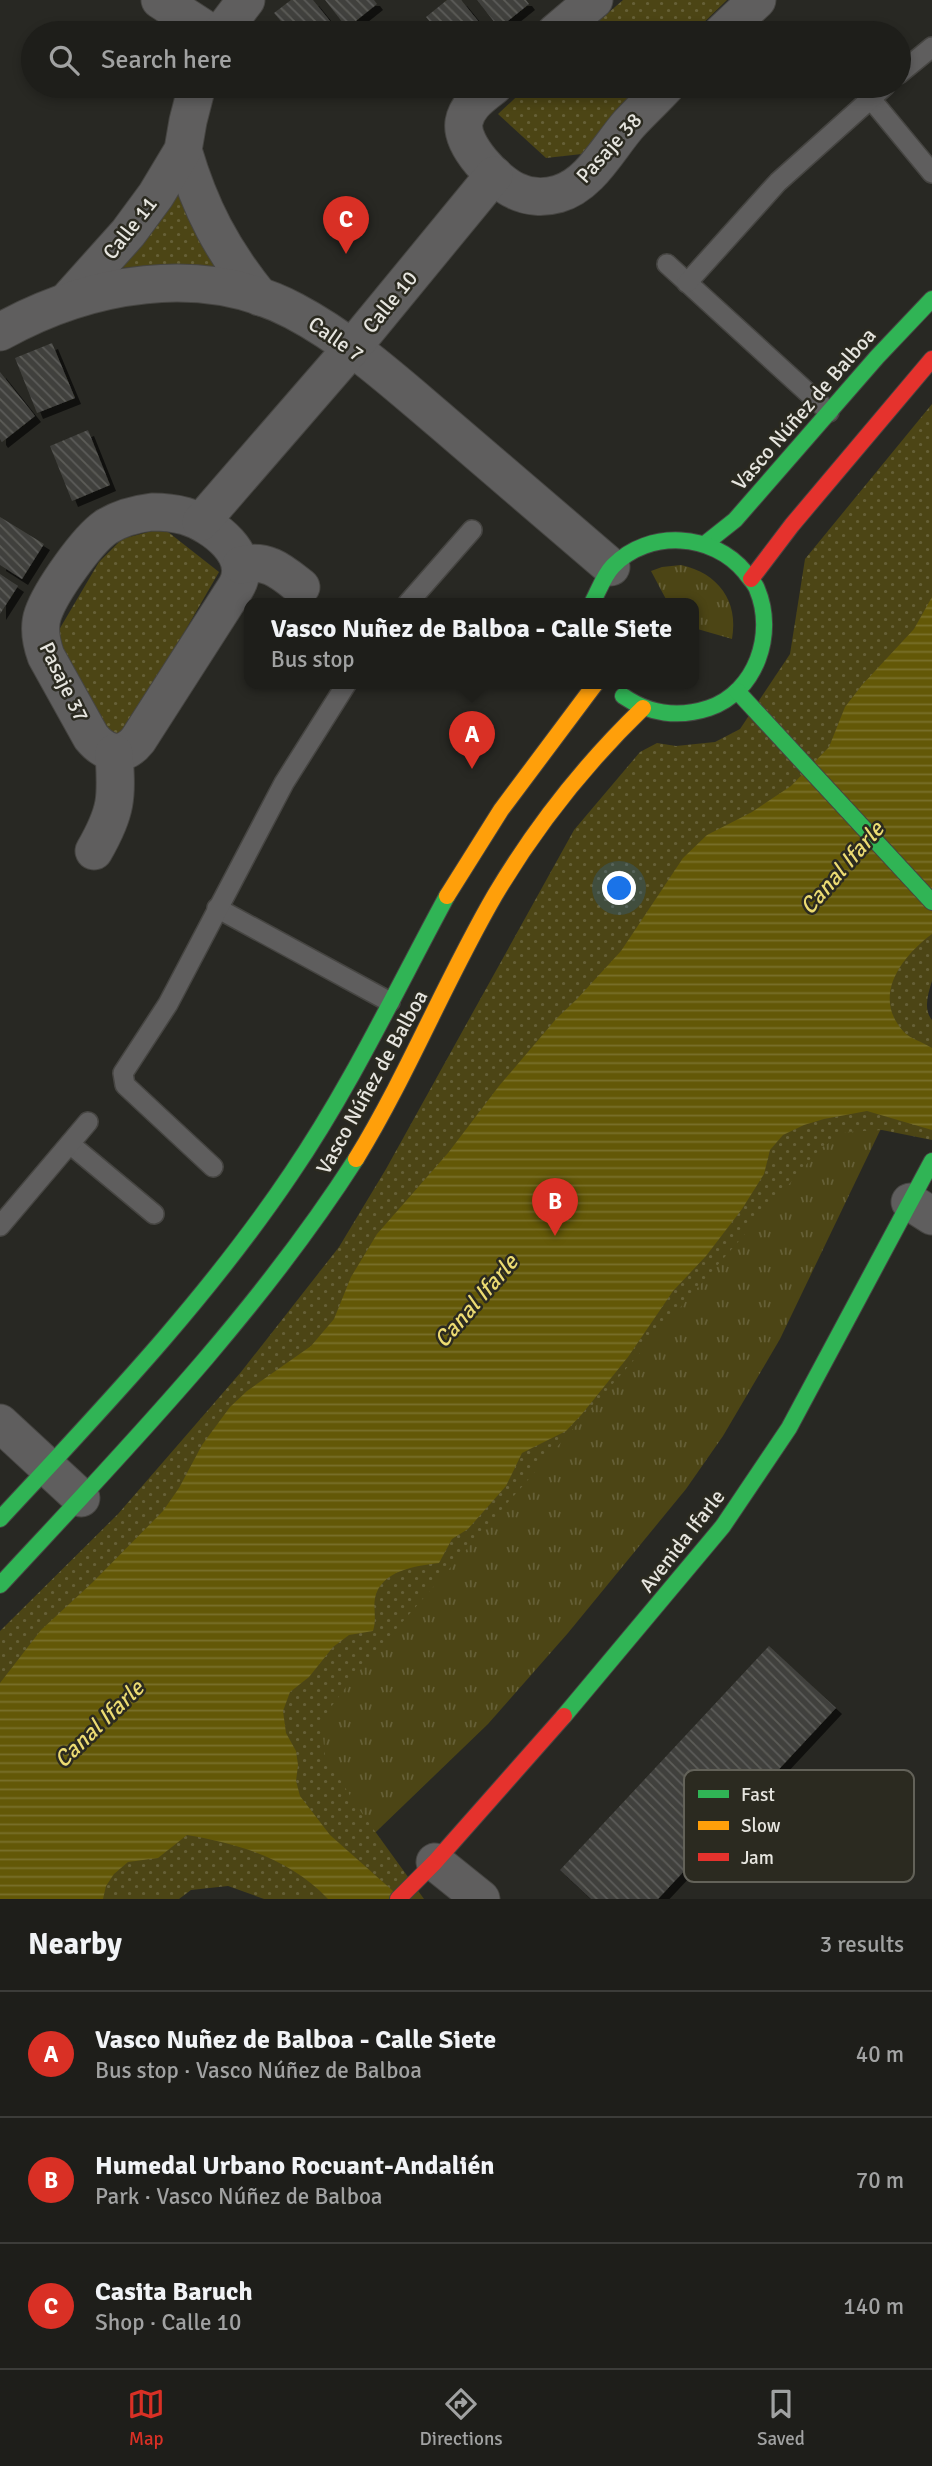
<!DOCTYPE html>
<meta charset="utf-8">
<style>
:root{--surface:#1e1e1a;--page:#2b2b27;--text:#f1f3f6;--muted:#a1a2a2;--line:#3c3c39;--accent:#d93025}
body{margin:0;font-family:Signika,sans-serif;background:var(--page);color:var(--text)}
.you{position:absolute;left:620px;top:889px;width:24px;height:24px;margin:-18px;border:5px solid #fff;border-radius:50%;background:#1a73e8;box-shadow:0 0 0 10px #1a73e833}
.badge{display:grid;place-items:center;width:46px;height:46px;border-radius:50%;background:var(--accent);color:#fff;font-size:23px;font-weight:700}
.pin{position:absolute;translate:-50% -58px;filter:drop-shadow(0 2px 4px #0008)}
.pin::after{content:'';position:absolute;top:37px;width:24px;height:21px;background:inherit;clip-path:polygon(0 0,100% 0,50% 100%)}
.popup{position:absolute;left:244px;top:598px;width:455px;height:91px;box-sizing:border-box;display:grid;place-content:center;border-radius:14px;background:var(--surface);filter:drop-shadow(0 2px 5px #0005);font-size:23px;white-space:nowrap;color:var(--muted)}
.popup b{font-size:26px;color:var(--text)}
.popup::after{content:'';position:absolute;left:50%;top:100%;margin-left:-14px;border:14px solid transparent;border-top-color:var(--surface)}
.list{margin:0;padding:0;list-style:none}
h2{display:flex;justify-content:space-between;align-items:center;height:91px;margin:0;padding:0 28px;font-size:30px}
h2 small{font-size:23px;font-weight:400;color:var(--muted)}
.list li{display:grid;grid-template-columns:46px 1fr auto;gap:21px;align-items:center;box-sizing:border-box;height:126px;padding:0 28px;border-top:2px solid var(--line)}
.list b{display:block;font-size:26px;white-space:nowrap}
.list p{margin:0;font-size:23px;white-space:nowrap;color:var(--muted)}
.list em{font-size:23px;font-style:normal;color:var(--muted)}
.icon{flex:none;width:38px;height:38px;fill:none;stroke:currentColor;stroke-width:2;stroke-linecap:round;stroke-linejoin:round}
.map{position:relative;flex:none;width:932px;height:1899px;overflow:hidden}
.search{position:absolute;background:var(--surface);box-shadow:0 4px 10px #0003;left:21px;right:21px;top:21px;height:77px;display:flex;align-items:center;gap:18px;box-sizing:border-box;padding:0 24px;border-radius:38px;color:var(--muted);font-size:26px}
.sheet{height:469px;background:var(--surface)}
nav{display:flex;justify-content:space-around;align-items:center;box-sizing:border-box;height:98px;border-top:2px solid var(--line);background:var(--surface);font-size:19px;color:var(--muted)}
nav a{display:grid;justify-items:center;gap:4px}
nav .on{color:var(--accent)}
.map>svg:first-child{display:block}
</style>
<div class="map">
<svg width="932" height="1899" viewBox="0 0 932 1899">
<defs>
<pattern id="grass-tufts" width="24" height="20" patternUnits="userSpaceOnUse" patternTransform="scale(1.75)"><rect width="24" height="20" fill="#4c4515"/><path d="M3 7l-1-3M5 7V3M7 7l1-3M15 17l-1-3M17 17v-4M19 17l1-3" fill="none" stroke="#666037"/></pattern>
<pattern id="park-dots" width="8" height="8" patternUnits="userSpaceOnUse" patternTransform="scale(1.75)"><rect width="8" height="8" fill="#4c4515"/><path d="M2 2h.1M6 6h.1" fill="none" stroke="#666037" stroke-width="1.8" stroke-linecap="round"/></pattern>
<pattern id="water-rules" width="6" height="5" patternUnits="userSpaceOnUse" patternTransform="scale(1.75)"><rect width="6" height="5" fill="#635807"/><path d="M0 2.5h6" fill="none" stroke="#79702b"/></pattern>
<pattern id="building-back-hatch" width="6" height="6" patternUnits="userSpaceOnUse" patternTransform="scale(1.75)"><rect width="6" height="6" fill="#41413d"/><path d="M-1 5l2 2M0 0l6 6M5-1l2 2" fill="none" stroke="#5c5c59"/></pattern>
<filter id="shadow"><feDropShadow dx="6" dy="6" stdDeviation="0" flood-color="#0009"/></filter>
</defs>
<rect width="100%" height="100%" fill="#282823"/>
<g fill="url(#grass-tufts)">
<path d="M681,565C718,573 739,601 732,639L694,628V603H668L651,571L662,567Z"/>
<path d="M887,1116L780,1339L723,1436L686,1489L568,1633L488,1724L352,1855L290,1692L770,1150Z"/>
</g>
<g fill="url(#park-dots)">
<path d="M623,0H727L693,33H585Z"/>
<path d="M528,86H640L582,154L546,158L498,114Z"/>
<path d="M178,194C189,223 206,246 225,270L201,265L116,268L153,230Z"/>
<path d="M932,404V981C928,994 923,1009 932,1020V1140L882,1130L846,1132L821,1148L352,1679L331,1707L322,1726L325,1756L356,1805L424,1899H264L228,1886L191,1890L179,1899H0V1631L118,1514L241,1372L339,1247L386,1169L574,830L640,752L657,743L676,746L715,742L740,729L790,654L805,559Z"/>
<path d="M163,528L219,572L125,735L108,738L53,640L99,562L122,539Z"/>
</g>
<path fill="url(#water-rules)" d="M932,597V934C901,957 872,996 903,1031C910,1039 923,1042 932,1048V1130L867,1111L824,1119L804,1125L783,1135L770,1150L764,1174L742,1209L706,1256L673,1291L628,1357L582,1414L566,1431L522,1453L506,1486L468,1529L452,1539L439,1563C416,1566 381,1570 375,1598C373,1609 377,1618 373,1631L349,1635L333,1647L309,1677L290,1692L283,1711L286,1733L296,1751L298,1765L296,1781L300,1796L330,1835L402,1899H328C290,1859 240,1844 187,1835L158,1858L128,1862L114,1874L106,1886L103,1899H0V1683L41,1630L93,1582L163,1511L179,1488L202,1445L230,1407L247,1391L311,1346L334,1319L351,1277L377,1234L448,1153L499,1086L556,1019L577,999L621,951L683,858L707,835L752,812L791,786L829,747L845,707L862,685L914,629Z"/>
<g fill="url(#building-back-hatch)" filter="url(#shadow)">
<path d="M291,0H313L339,32L291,33L274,13Z"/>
<path d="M325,0H374L377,4L347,28Z"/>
<path d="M447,0H461L488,33H439L426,17Z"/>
<path d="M477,0H526L529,4L499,28Z"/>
<path d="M417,24L424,33H406Z"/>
<path d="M52,343L75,398L37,413L15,358Z"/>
<path d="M0,372L35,416L2,442L0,439Z"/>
<path d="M88,430L110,485L72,501L50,446Z"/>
<path d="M0,517L44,544L22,579L0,565Z"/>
<path d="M0,574L18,586L0,614Z"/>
<path d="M769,1646L836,1708L658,1899H591L560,1870Z"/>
</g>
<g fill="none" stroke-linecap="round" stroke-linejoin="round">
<g stroke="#464542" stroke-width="22">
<g id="lane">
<path d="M899,74L932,47"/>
<path d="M870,98L932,173"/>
<path d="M667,264L829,412"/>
<path d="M687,283L778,182L885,86"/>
<path d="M408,603L472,530"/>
<path d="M217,908L390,1002"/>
<path d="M70,1144L154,1214"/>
<path d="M213,1167L125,1085L123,1073L168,1004L284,783L347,683"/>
<path d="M0,1226L88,1122"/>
</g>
</g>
<g stroke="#464542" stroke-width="39">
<g id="street">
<path d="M160,0L211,33"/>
<path d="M221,33L246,0"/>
<path d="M555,33L594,0"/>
<path d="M722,33L757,0"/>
<path d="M494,86C482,96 467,105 464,122C460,145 496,182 516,191C528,197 544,198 558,194C590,185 608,148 629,124C641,111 654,99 666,86"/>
<path d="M183,150C200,208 222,250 260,297"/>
<path d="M68,300L128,233L156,195L183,150L188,121L197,86"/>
<path d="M0,332C88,283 201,262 294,311C349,340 396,383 442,422C499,471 555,519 611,567"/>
<path d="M152,512C163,512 174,513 185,516C213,524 255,556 236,587L138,740C123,759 105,754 91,737L46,656C41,642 38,628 43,614C51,591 87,540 106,527C120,518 136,514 152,512Z"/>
<path d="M201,522L351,349L494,175"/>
<path d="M241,565C267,558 282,572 301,587"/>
<path d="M94,851C117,811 117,798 114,753"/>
<path d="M910,1202L932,1216"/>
<path d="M0,1423L81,1498"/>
<path d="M435,1862L481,1899"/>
</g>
</g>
<g stroke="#464542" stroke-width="18">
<g id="fast">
<path d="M706,543L735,520L877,357L932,299"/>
<path d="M592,603C598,592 604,575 613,566C649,529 713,533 745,572C749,578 755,583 757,589C776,634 756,692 709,708C679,718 649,714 623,696"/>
<path d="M737,691L932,902"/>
<path d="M0,1519C102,1409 207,1299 291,1174C351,1086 396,990 447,896"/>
<path d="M0,1585C125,1450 256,1315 356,1159"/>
<path d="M564,1716L723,1526L789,1428L932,1161"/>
</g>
</g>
<g stroke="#464542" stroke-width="18">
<g id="slow">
<path d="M447,896L501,810L596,683"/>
<path d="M356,1159C408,1074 445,981 495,895C536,826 585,764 643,708"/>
</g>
</g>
<g stroke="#464542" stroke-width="18">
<g id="jam">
<path d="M751,579L792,525L932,359"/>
<path d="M398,1899L435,1862L564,1716"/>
</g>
</g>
<use href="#lane" stroke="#5f5e5e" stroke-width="19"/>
<use href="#street" stroke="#5f5e5e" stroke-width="37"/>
<use href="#fast" stroke="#30b455" stroke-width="16"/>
<use href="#slow" stroke="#ff9f0a" stroke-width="16"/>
<use href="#jam" stroke="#e5322d" stroke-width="16"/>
</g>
<g text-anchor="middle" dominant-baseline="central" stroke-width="5" stroke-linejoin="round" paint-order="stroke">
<g font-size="21" fill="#e6e5df" stroke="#2b2a20">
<text transform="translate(609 148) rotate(-48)">Pasaje 38</text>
<text transform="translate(130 228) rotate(-52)">Calle 11</text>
<text transform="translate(390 302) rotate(-51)">Calle 10</text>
<text transform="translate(336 339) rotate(35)">Calle 7</text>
<text transform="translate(804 409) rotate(-49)">Vasco Núñez de Balboa</text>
<text transform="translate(64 682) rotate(64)">Pasaje 37</text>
<text transform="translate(372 1082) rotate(-61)">Vasco Núñez de Balboa</text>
<text transform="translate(682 1541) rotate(-52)">Avenida Ifarle</text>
</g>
<g font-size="23" font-style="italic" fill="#ecdb72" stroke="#2b2a20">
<text transform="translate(842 868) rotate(-49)">Canal Ifarle</text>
<text transform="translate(476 1301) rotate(-49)">Canal Ifarle</text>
<text transform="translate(99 1724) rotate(-44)">Canal Ifarle</text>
</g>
</g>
<rect x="684" y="1770" width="230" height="112" rx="10" fill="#2b2a20" stroke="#636259" stroke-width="2"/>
<rect x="698" y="1790" width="31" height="8" fill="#30b455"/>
<rect x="698" y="1821" width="31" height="9" fill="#ff9f0a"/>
<rect x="698" y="1853" width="31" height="8" fill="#e5322d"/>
<g font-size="19" fill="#e6e5df">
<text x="741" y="1801">Fast</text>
<text x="741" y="1832">Slow</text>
<text x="741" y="1864">Jam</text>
</g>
</svg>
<div class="you"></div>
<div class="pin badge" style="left:472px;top:769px">A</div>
<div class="popup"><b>Vasco Nuñez de Balboa - Calle Siete</b>Bus stop</div>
<div class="pin badge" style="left:555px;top:1236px">B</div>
<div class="pin badge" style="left:346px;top:254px">C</div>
<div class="search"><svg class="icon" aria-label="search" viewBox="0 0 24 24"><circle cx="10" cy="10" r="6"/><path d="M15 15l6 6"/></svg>Search here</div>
</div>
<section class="sheet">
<h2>Nearby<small>3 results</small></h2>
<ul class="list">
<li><span class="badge">A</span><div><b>Vasco Nuñez de Balboa - Calle Siete</b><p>Bus stop · Vasco Núñez de Balboa</p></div><em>40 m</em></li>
<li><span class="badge">B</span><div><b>Humedal Urbano Rocuant-Andalién</b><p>Park · Vasco Núñez de Balboa</p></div><em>70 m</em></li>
<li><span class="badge">C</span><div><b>Casita Baruch</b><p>Shop · Calle 10</p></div><em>140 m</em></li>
</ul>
</section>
<nav>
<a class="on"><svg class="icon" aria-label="map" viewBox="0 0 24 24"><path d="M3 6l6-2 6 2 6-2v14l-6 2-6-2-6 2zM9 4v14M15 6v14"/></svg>Map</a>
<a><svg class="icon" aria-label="directions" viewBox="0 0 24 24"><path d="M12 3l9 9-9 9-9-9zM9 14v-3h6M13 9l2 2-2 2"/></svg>Directions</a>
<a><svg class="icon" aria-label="saved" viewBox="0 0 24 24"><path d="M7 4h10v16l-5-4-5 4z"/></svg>Saved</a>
</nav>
